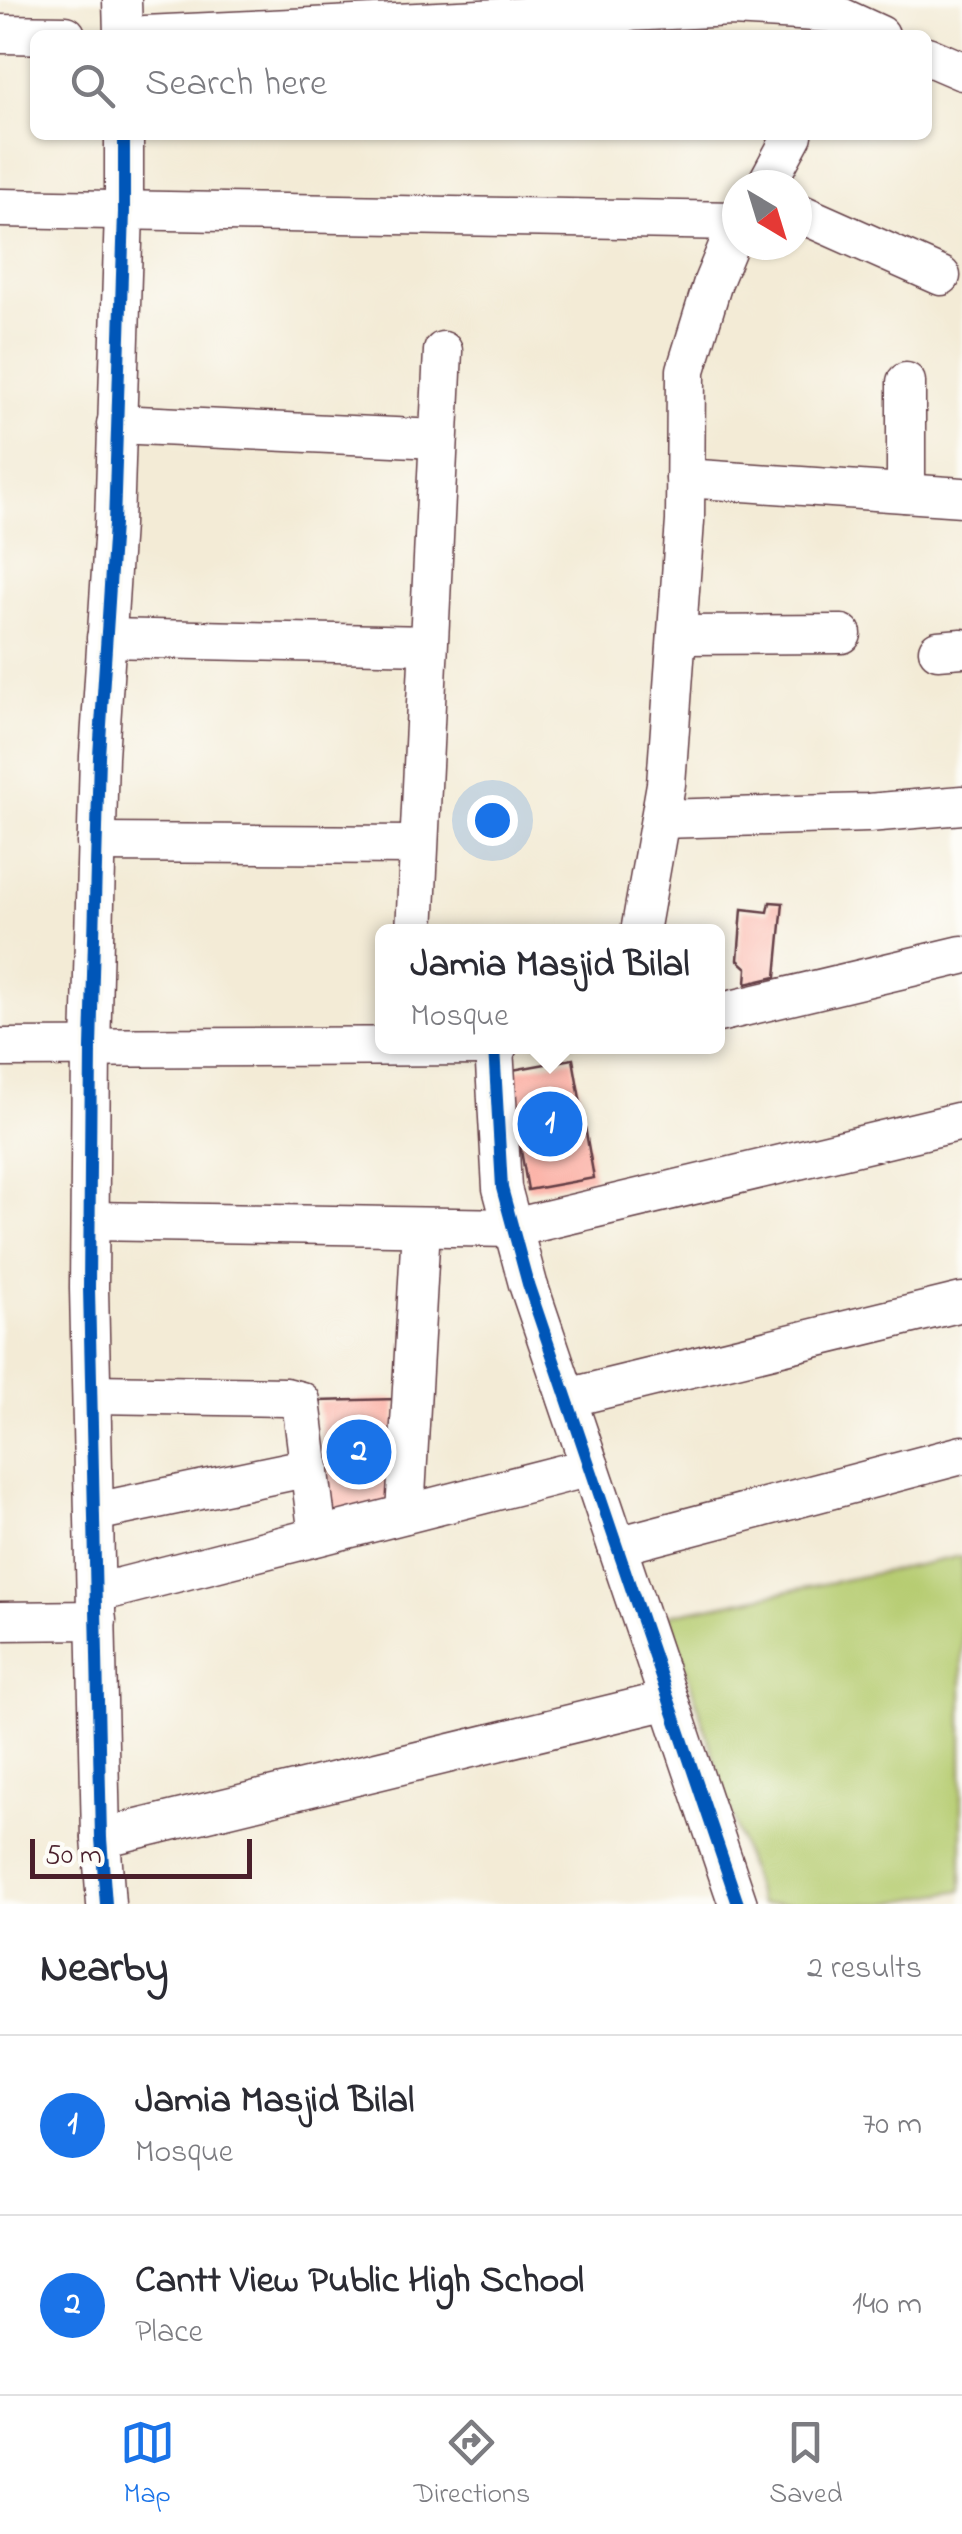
<!DOCTYPE html>
<style>
:root{--surface:#fff;--page:#f7f7f7;--text:#2b2b33;--muted:#7c7c81;--line:#e1e1e2;--accent:#1a73e8}
body{margin:0;font-family:"Indie Flower",sans-serif;background:var(--page);color:var(--text)}
.compass{position:absolute;left:722px;top:170px;width:90px;height:90px;border-radius:50%;background:var(--surface);box-shadow:0 2px 8px #0004;rotate:142deg}
.scale{position:absolute;left:30px;bottom:25px;width:222px;box-sizing:border-box;padding-left:10px;border:5px solid #4a1f2b;border-top:0;font-size:28px;line-height:35px;white-space:nowrap;color:#4a1f2b;-webkit-text-stroke:8px #fdfcf7;paint-order:stroke}
.you{position:absolute;left:492px;top:820px;width:35px;height:35px;margin:-25px;border:8px solid #fff;border-radius:50%;background:#1a73e8;box-shadow:0 0 0 15px #1a73e833}
.badge{display:grid;place-items:center;width:65px;height:65px;border-radius:50%;background:var(--accent);color:#fff;font-size:32px;font-weight:700}
.pin{position:absolute;translate:-50% -50%;border:5px solid #fff;box-shadow:0 2px 10px #0006}
.popup{position:absolute;left:375px;top:924px;width:350px;height:130px;box-sizing:border-box;display:grid;place-content:center;border-radius:15px;background:var(--surface);filter:drop-shadow(0 2px 8px #0005);font-size:32px;white-space:nowrap;color:var(--muted)}
.popup b{font-size:38px;color:var(--text)}
.popup::after{content:'';position:absolute;left:50%;top:100%;margin-left:-20px;border:20px solid transparent;border-top-color:var(--surface)}
.list{margin:0;padding:0;list-style:none}
h2{display:flex;justify-content:space-between;align-items:center;height:130px;margin:0;padding:0 40px;font-size:42px}
h2 small{font-size:32px;font-weight:400;color:var(--muted)}
.list li{display:grid;grid-template-columns:65px 1fr auto;gap:30px;align-items:center;box-sizing:border-box;height:180px;padding:0 40px;border-top:2px solid var(--line)}
.list b{display:block;font-size:38px;white-space:nowrap}
.list p{margin:0;font-size:32px;white-space:nowrap;color:var(--muted)}
.list em{font-size:32px;font-style:normal;color:var(--muted)}
.icon{flex:none;width:55px;height:55px;fill:none;stroke:currentColor;stroke-width:2;stroke-linecap:round;stroke-linejoin:round}
.map{position:relative;flex:none;width:962px;height:1904px;overflow:hidden}
.search{position:absolute;background:var(--surface);box-shadow:0 2px 8px #0004;left:30px;right:30px;top:30px;height:110px;display:flex;align-items:center;gap:25px;box-sizing:border-box;padding:0 35px;border-radius:15px;color:var(--muted);font-size:38px}
.sheet{height:490px;background:var(--surface)}
nav{display:flex;justify-content:space-around;align-items:center;box-sizing:border-box;height:140px;border-top:2px solid var(--line);background:var(--surface);font-size:28px;color:var(--muted)}
nav a{display:grid;justify-items:center;gap:5px}
nav .on{color:var(--accent)}
.map>svg:first-child{display:block}
</style>
<div class="map">
<svg width="962" height="1904" viewBox="0 0 962 1904">
<rect width="100%" height="100%" fill="#fdfcf7"/>
<filter id="ink" filterUnits="userSpaceOnUse"><feTurbulence type="fractalNoise" baseFrequency=".01" numOctaves="2"/><feDisplacementMap in="SourceGraphic" scale="20" xChannelSelector="R" yChannelSelector="G"/><feConvolveMatrix kernelMatrix="1 2 1 2 8 2 1 2 1" color-interpolation-filters="sRGB"/></filter>
<filter id="wash" filterUnits="userSpaceOnUse"><feTurbulence type="fractalNoise" baseFrequency=".0048" numOctaves="4" result="noise"/><feDisplacementMap in="SourceGraphic" scale="40" xChannelSelector="R" yChannelSelector="G"/><feGaussianBlur stdDeviation="2.25" result="paint"/><feColorMatrix in="noise" values="0 0 0 0 0 0 0 0 0 0 0 0 0 0 0 0 0 1.4 0 .05"/><feComposite in="paint" operator="in"/></filter>
<g filter="url(#wash)">
<rect width="100%" height="100%" fill="#f3ebd6"/>
<path fill="#b6cc71" stroke="#80764e" stroke-width="2.5" d="M962,1556V1890L884,1904H760L669,1615Z"/>
<g id="blocks">
<g fill="#fba69a">
<path d="M770,902L783,903L776,977L746,984L747,968L738,960L742,909L768,912Z"/>
<path d="M573,1059L594,1178L528,1190L507,1071Z"/>
<path d="M396,1399L394,1502L331,1517L318,1401Z"/>
</g>
</g>
</g>
<g filter="url(#ink)">
<use href="#blocks" fill-opacity="0" stroke="#633e45" stroke-width="2.5"/>
<g fill="none" stroke-linecap="round" stroke-linejoin="round">
<g stroke="#633e45" stroke-width="41">
<g id="minor">
<path d="M122,0L123,35"/>
<path d="M0,34L66,35"/>
<path d="M145,35L732,7L832,13L880,35"/>
<path d="M927,56L962,71"/>
<path d="M766,185L793,135"/>
<path d="M0,208L737,221"/>
<path d="M797,212L941,276"/>
<path d="M906,382V493"/>
<path d="M116,424L438,439"/>
<path d="M685,478L962,497"/>
<path d="M677,635L842,634"/>
<path d="M106,638L428,645"/>
<path d="M938,650L962,648"/>
<path d="M660,819L868,813L962,805"/>
<path d="M96,843L418,845"/>
<path d="M415,932L443,351"/>
<path d="M640,932L666,784L685,521L686,370L713,282L737,224"/>
<path d="M718,1013L962,955"/>
<path d="M494,1047L502,1188L528,1284L738,1904"/>
<path d="M0,1048L498,1046"/>
<path d="M90,1221L513,1228L962,1121"/>
<path d="M92,1394L286,1397L301,1401L318,1536"/>
<path d="M567,1398L962,1302"/>
<path d="M95,1512L310,1467"/>
<path d="M405,1514L421,1227"/>
<path d="M617,1546L962,1455"/>
<path d="M97,1593L590,1467"/>
<path d="M0,1621L97,1620"/>
<path d="M101,1838L669,1700"/>
<path d="M106,1904L101,1838L89,1288L91,1048L99,756L114,524L124,212V135"/>
</g>
</g>
<use href="#minor" stroke="#fff" stroke-width="38"/>
<g stroke="#fdfcf7" stroke-width="19">
<g id="cycleway">
<path d="M494,1047L502,1188L528,1284L738,1904"/>
<path d="M106,1904L101,1838L89,1288L91,1048L99,756L114,524L124,212V135"/>
</g>
</g>
<use href="#cycleway" stroke="#0057b8" stroke-width="12"/>
</g>
</g>
</svg>
<svg class="compass" viewBox="-18 -18 36 36"><path d="M0-13l5 13h-10z" fill="#e53935"/><path d="M0 13l5-13h-10z" fill="#7c7c81"/></svg>
<div class="scale">50 m</div>
<div class="you"></div>
<div class="pin badge" style="left:550px;top:1124px">1</div>
<div class="popup"><b>Jamia Masjid Bilal</b>Mosque</div>
<div class="pin badge" style="left:359px;top:1452px">2</div>
<div class="search"><svg class="icon" aria-label="search" viewBox="0 0 24 24"><circle cx="10" cy="10" r="6"/><path d="M15 15l6 6"/></svg>Search here</div>
</div>
<section class="sheet">
<h2>Nearby<small>2 results</small></h2>
<ul class="list">
<li><span class="badge">1</span><div><b>Jamia Masjid Bilal</b><p>Mosque</p></div><em>70 m</em></li>
<li><span class="badge">2</span><div><b>Cantt View Public High School</b><p>Place</p></div><em>140 m</em></li>
</ul>
</section>
<nav>
<a class="on"><svg class="icon" aria-label="map" viewBox="0 0 24 24"><path d="M3 6l6-2 6 2 6-2v14l-6 2-6-2-6 2zM9 4v14M15 6v14"/></svg>Map</a>
<a><svg class="icon" aria-label="directions" viewBox="0 0 24 24"><path d="M12 3l9 9-9 9-9-9zM9 14v-3h6M13 9l2 2-2 2"/></svg>Directions</a>
<a><svg class="icon" aria-label="saved" viewBox="0 0 24 24"><path d="M7 4h10v16l-5-4-5 4z"/></svg>Saved</a>
</nav>
